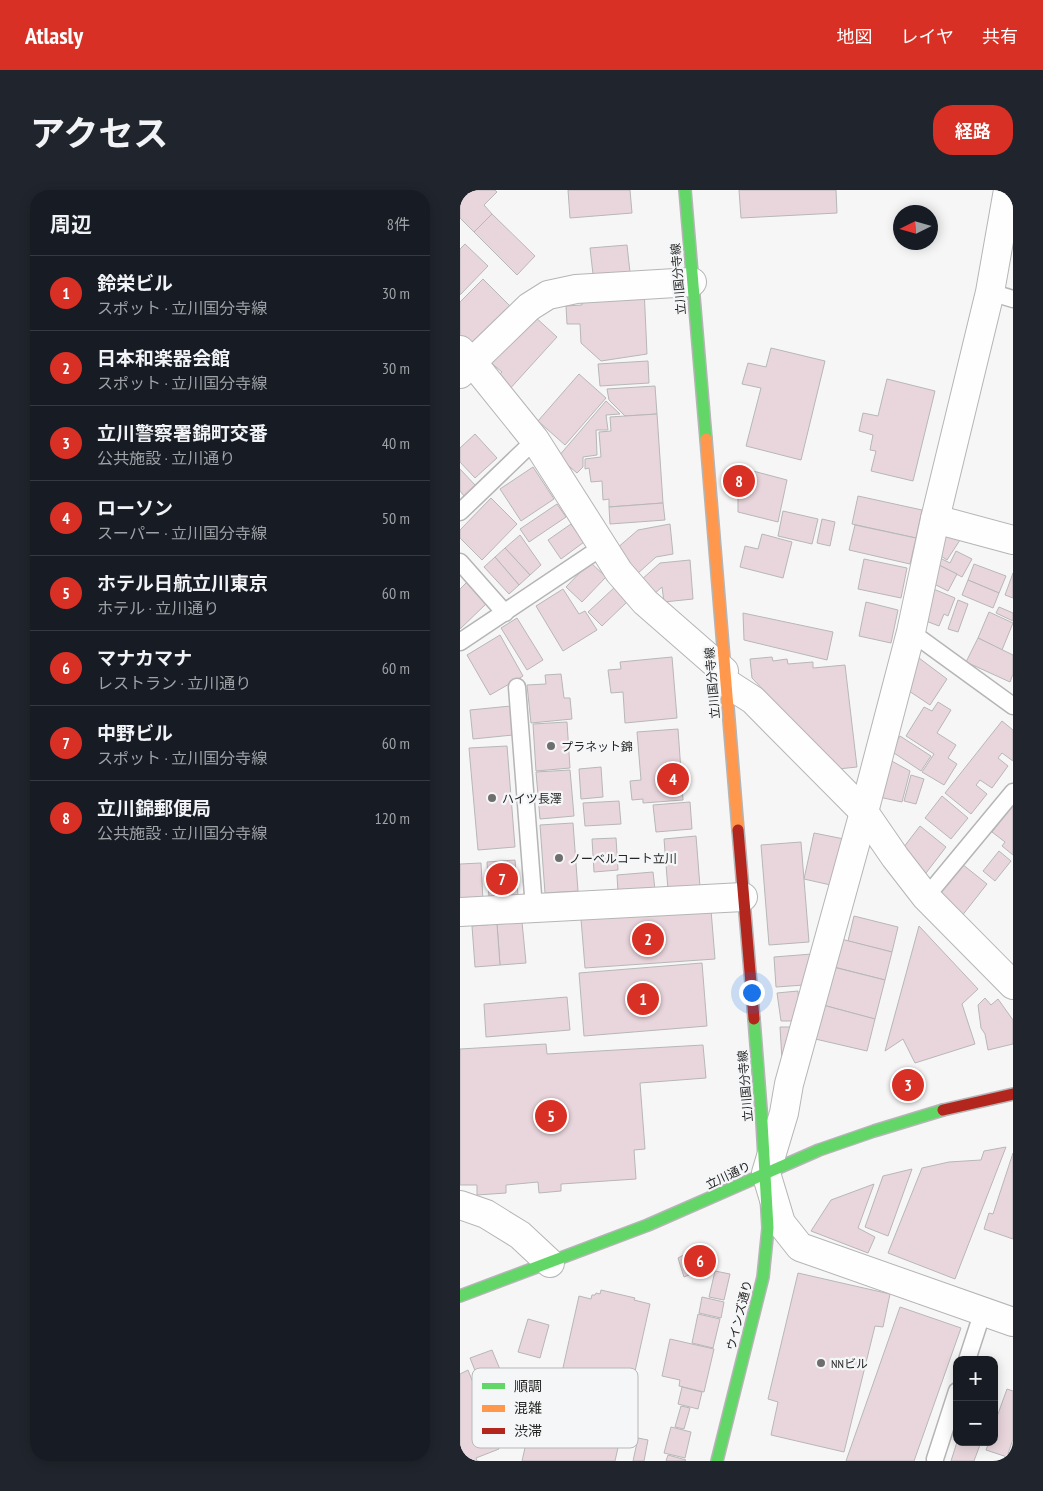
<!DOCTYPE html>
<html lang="ja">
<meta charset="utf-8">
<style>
:root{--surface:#171b24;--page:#20242c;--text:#f1f3f6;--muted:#9ea1a6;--line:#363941;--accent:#d93025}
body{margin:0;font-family:"PT Sans Narrow","Noto Sans JP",sans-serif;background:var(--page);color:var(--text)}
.controls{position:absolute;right:15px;bottom:15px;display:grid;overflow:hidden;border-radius:10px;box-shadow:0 2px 12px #0003}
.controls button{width:45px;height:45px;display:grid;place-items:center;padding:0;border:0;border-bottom:1px solid var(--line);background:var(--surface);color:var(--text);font:25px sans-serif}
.compass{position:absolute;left:433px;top:15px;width:45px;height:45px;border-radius:50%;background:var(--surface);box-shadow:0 2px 12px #0003;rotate:265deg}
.you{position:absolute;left:291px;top:802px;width:18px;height:18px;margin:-12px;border:4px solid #fff;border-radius:50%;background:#1a73e8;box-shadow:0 0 0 8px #1a73e833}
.badge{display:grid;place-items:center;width:32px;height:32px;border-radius:50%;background:var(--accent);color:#fff;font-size:16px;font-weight:700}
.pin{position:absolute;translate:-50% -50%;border:2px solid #fff;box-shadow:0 1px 5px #0006}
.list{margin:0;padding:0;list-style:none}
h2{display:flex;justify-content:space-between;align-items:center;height:65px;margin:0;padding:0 20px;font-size:21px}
h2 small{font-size:16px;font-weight:400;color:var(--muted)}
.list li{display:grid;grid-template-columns:32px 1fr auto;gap:15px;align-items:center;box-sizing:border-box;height:75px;padding:0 20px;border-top:1px solid var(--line)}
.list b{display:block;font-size:19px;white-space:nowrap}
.list p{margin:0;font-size:16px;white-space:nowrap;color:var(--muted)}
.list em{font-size:16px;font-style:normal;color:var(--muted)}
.map{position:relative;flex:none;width:553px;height:1271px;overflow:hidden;border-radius:20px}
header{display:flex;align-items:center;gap:30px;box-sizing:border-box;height:70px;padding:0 25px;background:var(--accent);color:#fff}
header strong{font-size:24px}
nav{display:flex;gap:28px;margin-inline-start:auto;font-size:18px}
.intro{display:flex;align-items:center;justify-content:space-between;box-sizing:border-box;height:120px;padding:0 30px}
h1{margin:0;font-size:35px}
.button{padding:12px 22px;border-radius:20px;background:var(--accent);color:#fff;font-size:18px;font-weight:700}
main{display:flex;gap:30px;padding:0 30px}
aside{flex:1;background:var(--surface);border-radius:20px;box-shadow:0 2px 12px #0003}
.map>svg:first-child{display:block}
</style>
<header>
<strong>Atlasly</strong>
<nav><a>地図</a><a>レイヤ</a><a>共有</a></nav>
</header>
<div class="intro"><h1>アクセス</h1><a class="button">経路</a></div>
<main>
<aside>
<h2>周辺<small>8件</small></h2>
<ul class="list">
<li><span class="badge">1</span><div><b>鈴栄ビル</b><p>スポット · 立川国分寺線</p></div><em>30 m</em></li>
<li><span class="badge">2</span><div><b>日本和楽器会館</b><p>スポット · 立川国分寺線</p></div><em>30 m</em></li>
<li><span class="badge">3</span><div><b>立川警察署錦町交番</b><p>公共施設 · 立川通り</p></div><em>40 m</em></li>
<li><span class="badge">4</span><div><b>ローソン</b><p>スーパー · 立川国分寺線</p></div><em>50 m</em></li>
<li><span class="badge">5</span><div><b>ホテル日航立川東京</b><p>ホテル · 立川通り</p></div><em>60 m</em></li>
<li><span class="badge">6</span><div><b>マナカマナ</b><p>レストラン · 立川通り</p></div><em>60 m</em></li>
<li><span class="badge">7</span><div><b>中野ビル</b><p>スポット · 立川国分寺線</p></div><em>60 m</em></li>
<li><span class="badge">8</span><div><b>立川錦郵便局</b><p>公共施設 · 立川国分寺線</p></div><em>120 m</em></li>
</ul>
</aside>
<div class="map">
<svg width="553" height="1271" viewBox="0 0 553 1271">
<rect width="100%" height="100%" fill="#f6f6f6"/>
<g fill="#e9d6dd" stroke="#b7b7b7">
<path d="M0,0H35L37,2L24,15L32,24L14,42L0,28Z"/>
<path d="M108,0H170L172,23L110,28Z"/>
<path d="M279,0H376L377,23L281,28Z"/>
<path d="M32,24L75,66L57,85L14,42Z"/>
<path d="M5,54L28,76L0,105V59Z"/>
<path d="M167,55L170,82L133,84L130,58Z"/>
<path d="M23,89L51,117L10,159L0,149V112Z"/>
<path d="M184,98L187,164L141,171L121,153L120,134H107L106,116L122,115L121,101Z"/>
<path d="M73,125L97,147L47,202L34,190L42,182L30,172Z"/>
<path d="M311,158L365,171L341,270L286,256L301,198L282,194L288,173L306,177Z"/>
<path d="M188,171L189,193L140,196L138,174Z"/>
<path d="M119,184L146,208L105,255L78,231Z"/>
<path d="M427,189L475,201L453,291L411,281L416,261L410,260L413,245L399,241L403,223L418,226Z"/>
<path d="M195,196L197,224L165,226L149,210L147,199Z"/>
<path d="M146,211L160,224L146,225L148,240H136L137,265L123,267V277L117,283L98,267Z"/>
<path d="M197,224L203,313L149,317V309L143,310L142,291L131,292L129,278L125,279V269L141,267L139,242L151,241L150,227Z"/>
<path d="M15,244L37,268L15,288L0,272V258Z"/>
<path d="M73,277L94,309L61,331L40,299Z"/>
<path d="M278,277L327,290L318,332L278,322Z"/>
<path d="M0,279L15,295L4,306L0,301Z"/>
<path d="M398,306L462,320L456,348L392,334Z"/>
<path d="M31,308L57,334L22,370L0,348V340Z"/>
<path d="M203,313L205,330L150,334L149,317Z"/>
<path d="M97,314L106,327L69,352L60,339Z"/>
<path d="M323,321L358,329L352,354L318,346Z"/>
<path d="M362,329L375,332L370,356L357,353Z"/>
<path d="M111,334L124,352L101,369L88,350Z"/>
<path d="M210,334L213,364L196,367L177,384L156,359L178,340Z"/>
<path d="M395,335L456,348L450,374L389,360Z"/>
<path d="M486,340L500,350L487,370L472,360Z"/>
<path d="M302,344L332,352L323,388L280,377L285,356L298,359Z"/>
<path d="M60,345L81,375L70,385L45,358Z"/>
<path d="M45,358L70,385L59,395L35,367Z"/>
<path d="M496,361L512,369L502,387L477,374L480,368L490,373Z"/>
<path d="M35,367L59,395L49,404L24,377Z"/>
<path d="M404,369L447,378L441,408L398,399Z"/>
<path d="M230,370L233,409L204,412L202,397L193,405L180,391L200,373Z"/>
<path d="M130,372L146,387L122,412L106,397Z"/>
<path d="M477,374L497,384L488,401L468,391Z"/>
<path d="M514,374L546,386L539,403L508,390Z"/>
<path d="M553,383V408L545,405Z"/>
<path d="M508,390L539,403L533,418L502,405Z"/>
<path d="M7,392L27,413L0,439V399Z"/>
<path d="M155,397L168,411L142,436L128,422Z"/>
<path d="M471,398L495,408L488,426L484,424L479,436L458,428Z"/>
<path d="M103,399L119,424L125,421L137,440L103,461L76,416Z"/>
<path d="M498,410L508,414L498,442L488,439Z"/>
<path d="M406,412L438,420L431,453L399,446Z"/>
<path d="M539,417L553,423V431L536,423Z"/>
<path d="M529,422L553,433L542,460L518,448Z"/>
<path d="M283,423L373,442L367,470L284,450Z"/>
<path d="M57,428L83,470L67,480L41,438Z"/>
<path d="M40,445L63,486L30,505L7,465Z"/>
<path d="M518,448L553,465V484L550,492L506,472Z"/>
<path d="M455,465L487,489L470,515L440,495Z"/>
<path d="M212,467L217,528L165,533L163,502L151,503L148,480L161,479L160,472Z"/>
<path d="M312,467L313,471L327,469L328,474L353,472V478L385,475L397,577L378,579L292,488L290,469Z"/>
<path d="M101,484L104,508H110L112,529L71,533L67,495L86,494L85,485Z"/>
<path d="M478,512L491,520L477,543L496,555L488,568L497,574L484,595L462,582L474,564L446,546L464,517L472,521Z"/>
<path d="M51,516L53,545L13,549L10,520Z"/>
<path d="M542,531L553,540V571L542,563L538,568L548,576L532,598L520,590L516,595L527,604L511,624L485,603Z"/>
<path d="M107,532L110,578L76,581L73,534Z"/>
<path d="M218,539L223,610L183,613V609L172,610L170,591L181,590L177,542Z"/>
<path d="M440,546L471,566L461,581L431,561Z"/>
<path d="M47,556L55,657L18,660L9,558Z"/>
<path d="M428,569L450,581L442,612L419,607Z"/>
<path d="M141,577L143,607L121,609L119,579Z"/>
<path d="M110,580L114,626L80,629L76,582Z"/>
<path d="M451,585L464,589L456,614L444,611Z"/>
<path d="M482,606L508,628L491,649L465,628Z"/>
<path d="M159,611L161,634L125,636L123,613Z"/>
<path d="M230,612L232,639L196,642L193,615Z"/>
<path d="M553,615V665L542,656L545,652L532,642Z"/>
<path d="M113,633L118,701L85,703L80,635Z"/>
<path d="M460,636L486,657L466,683L440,662Z"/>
<path d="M354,643L384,649L375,696L344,689Z"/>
<path d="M236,646L240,697L208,700L204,649Z"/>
<path d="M156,648L158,680L134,682L132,649Z"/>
<path d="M341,652L349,752L309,755L301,655Z"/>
<path d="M539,661L551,671L535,691L523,681Z"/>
<path d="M55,670L58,706L29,708L27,672Z"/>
<path d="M21,673L23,711L0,712V674Z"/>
<path d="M502,674L527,694L501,727L476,707Z"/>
<path d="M193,682L195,700L158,703L157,685Z"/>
<path d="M251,720L255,769L125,778L121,729Z"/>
<path d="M394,726L438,737L432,762L388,751Z"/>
<path d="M62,732L66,773L40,775L37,734Z"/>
<path d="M37,734L40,775L15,777L12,736Z"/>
<path d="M459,736L518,799L502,814L515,854L455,873L443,849L425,861Z"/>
<path d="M381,749L432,762L425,790L374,777Z"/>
<path d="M352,764L344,795L316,797L314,767Z"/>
<path d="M242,773L247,836L124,846L119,783Z"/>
<path d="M369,776L425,790L415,829L359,814Z"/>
<path d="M338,801L340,831H321L317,803Z"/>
<path d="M107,807L110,840L26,847L24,814Z"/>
<path d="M525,808L531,815L538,809L553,830V854L528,860L525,844L521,838L518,815Z"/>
<path d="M359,814L415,829L407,861L351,848Z"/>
<path d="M320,837H337L322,870Z"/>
<path d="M86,854L87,864L243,855L246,888L180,893L185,959L174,960L176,989L101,994V1001L79,1003L78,992L46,995V1003L17,1005V995H0V859Z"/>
<path d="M546,957L495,1089L428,1063L462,978L489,972L521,970L524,961Z"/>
<path d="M553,963V1049L524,1039L529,1023L533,1024Z"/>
<path d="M452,979L428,1046L405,1037L423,986Z"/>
<path d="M414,994L398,1038L415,1047L408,1063L351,1041L371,1010Z"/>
<path d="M239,1057L256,1074L224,1087L218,1068Z"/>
<path d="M255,1081L270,1084L264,1110L249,1107Z"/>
<path d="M338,1083L430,1104L423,1137L415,1136L384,1262L311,1245L318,1212L308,1209Z"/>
<path d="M141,1100L175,1108L174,1110L190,1114L155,1271H62L69,1240L88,1245L119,1106L131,1109L132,1105H135L136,1103L140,1104Z"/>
<path d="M242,1107L264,1112L261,1128L239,1123Z"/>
<path d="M440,1117L501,1138L454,1271H386Z"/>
<path d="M238,1124L260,1129L253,1158L232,1153Z"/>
<path d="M68,1129L89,1135L80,1168L58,1162Z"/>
<path d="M210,1149L254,1159L244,1202L219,1196L220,1190L202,1186Z"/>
<path d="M32,1160L46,1194L24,1203L10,1168Z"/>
<path d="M8,1180L39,1259L16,1268L17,1271H0V1184Z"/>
<path d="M222,1197L242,1202L238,1219L218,1214Z"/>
<path d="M547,1199L553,1201V1249L547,1267L526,1260L529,1252H534V1235Z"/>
<path d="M221,1216L230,1218L224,1239L215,1237Z"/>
<path d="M211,1237L231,1242L225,1268L204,1263Z"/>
<path d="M178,1248L188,1250L184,1271H173Z"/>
<path d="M497,1252H521L514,1271H491Z"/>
<path d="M208,1265L226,1270L225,1271H206Z"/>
</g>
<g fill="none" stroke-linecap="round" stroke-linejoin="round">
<g stroke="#b5b5b5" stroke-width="19">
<g id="lane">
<path d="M530,102L553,109"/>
<path d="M0,322L75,250"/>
<path d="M0,372L45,423"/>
<path d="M451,442L553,516"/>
<path d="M0,452L142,357"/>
<path d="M57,497L74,718"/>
<path d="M466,707L553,602"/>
<path d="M507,1170L523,1121"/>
<path d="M475,1269L497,1201"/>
</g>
</g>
<g stroke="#b5b5b5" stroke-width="30">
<g id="street">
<path d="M548,0L530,102L475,329L451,442L404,622L329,894L324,923L306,983L321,1033L340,1057L553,1132"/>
<path d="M0,160L13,173L75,250L159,382L185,412L264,481"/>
<path d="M0,184L69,117L88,105L116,99L232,92"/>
<path d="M475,329L553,350"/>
<path d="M265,492L293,510L404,622L435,667L466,707L553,795"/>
<path d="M0,722L283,707"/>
<path d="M0,1015L26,1024L60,1045L90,1073"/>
</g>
</g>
<g stroke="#b5b5b5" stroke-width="14">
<g id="fast">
<path d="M225,0L246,249"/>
<path d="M0,1106L188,1035L359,960L414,941L483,920"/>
<path d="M257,1271L303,1087L308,1038L302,932L294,829"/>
</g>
</g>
<g stroke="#b5b5b5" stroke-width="14">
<path id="slow" d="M246,249L278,640"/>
</g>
<g stroke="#b5b5b5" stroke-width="14">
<g id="jam">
<path d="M278,640L294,829"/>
<path d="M483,920L553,904"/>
</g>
</g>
<use href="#lane" stroke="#fefefe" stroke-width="16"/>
<use href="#street" stroke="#fefefe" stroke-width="28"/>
<use href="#fast" stroke="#63d668" stroke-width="11"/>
<use href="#slow" stroke="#ff974d" stroke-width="11"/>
<use href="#jam" stroke="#b3261e" stroke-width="11"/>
</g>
<g fill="#6e6e6e" stroke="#f5f6f7" stroke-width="2">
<circle cx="91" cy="556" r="5"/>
<circle cx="32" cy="608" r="5"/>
<circle cx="99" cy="668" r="5"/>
<circle cx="361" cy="1173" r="5"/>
</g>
<g text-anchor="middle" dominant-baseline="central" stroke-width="4.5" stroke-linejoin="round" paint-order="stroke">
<g font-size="12" fill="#252525" stroke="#f5f6f7">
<text transform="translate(218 89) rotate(-95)">立川国分寺線</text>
<text transform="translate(252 493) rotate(-95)">立川国分寺線</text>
<text transform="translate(285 896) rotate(-95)">立川国分寺線</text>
<text transform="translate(268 985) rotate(-25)">立川通り</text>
<text transform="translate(279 1125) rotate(-76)">ウインズ通り</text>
</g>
<g font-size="12" fill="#252525" stroke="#f5f6f7" text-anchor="start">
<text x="101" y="556">プラネット錦</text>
<text x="42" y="608">ハイツ長澤</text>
<text x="109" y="668">ノーベルコート立川</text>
<text x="371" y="1173">NNビル</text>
</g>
</g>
<rect x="12" y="1178" width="166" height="80" rx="8" fill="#f5f6f7" stroke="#b7b7b8" stroke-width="1"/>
<rect x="22" y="1193" width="23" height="6" fill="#63d668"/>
<rect x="22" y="1215" width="23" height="7" fill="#ff974d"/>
<rect x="22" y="1238" width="23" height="6" fill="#b3261e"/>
<g font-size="14" fill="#252525">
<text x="54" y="1201">順調</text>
<text x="54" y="1223">混雑</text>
<text x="54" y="1246">渋滞</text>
</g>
</svg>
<div class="controls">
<button>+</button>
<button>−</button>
</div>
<svg class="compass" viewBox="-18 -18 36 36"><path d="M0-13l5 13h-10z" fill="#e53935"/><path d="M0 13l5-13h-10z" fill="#9ea1a6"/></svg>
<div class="you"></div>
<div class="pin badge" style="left:183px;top:809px">1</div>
<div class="pin badge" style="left:188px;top:749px">2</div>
<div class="pin badge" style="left:448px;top:895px">3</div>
<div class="pin badge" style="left:213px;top:589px">4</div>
<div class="pin badge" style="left:91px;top:926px">5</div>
<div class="pin badge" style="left:240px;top:1071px">6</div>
<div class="pin badge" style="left:42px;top:689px">7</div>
<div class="pin badge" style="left:279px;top:291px">8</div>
</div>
</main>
